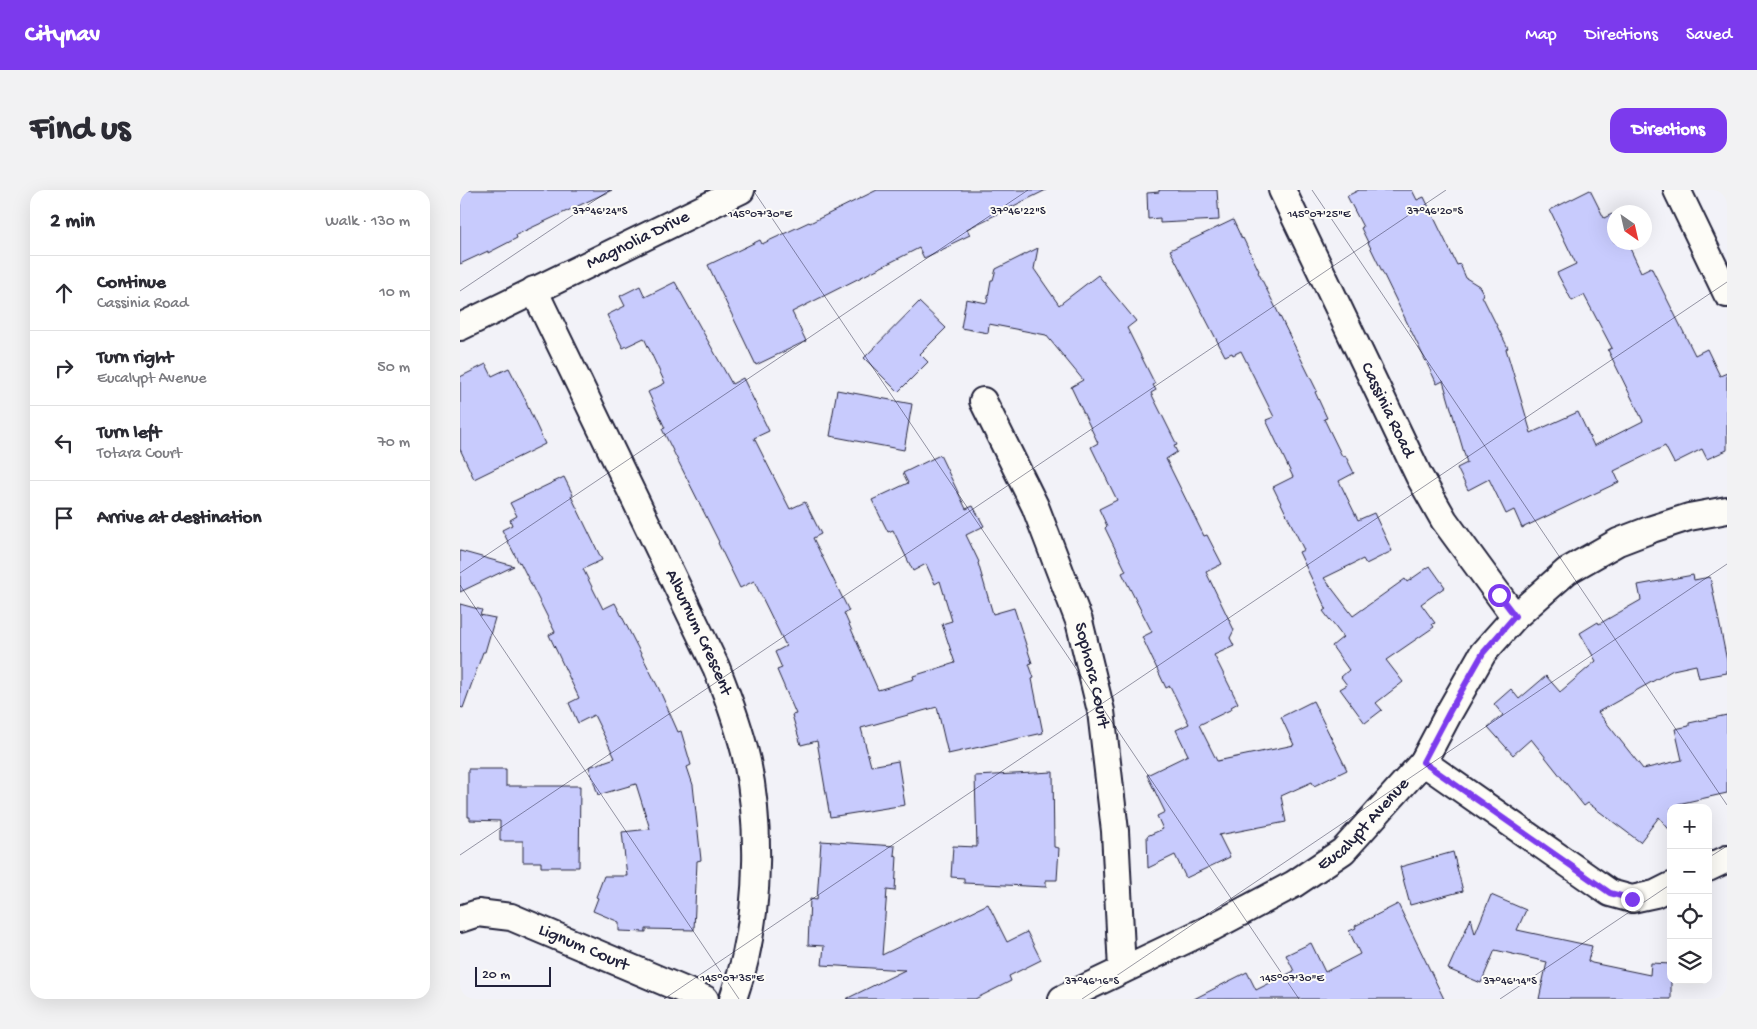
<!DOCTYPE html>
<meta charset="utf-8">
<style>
:root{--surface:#fff;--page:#f2f2f3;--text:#2b2b33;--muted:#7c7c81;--line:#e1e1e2;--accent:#7c3aed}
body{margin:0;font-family:"Gochi Hand",sans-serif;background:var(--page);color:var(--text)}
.controls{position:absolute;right:15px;bottom:15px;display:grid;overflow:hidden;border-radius:10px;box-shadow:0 5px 20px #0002}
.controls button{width:45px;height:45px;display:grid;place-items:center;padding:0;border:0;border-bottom:1px solid var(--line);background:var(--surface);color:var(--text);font:25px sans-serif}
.compass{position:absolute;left:1147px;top:15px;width:45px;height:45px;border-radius:50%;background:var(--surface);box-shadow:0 5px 20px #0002;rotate:146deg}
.scale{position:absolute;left:15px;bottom:12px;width:76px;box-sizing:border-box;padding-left:5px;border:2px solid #22223b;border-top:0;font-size:14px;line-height:18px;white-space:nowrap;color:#22223b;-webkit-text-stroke:4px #fdfcf7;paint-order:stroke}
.stop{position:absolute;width:15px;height:15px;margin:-11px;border:4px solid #7c3aed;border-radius:50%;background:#fff}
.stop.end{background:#7c3aed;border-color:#fff;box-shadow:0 1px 5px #0008}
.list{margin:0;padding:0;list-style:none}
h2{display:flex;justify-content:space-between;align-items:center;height:65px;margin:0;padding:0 20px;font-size:21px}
h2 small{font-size:16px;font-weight:400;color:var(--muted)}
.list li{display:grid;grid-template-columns:32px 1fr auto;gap:15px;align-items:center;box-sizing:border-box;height:75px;padding:0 20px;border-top:1px solid var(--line)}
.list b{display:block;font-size:19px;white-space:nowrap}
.list p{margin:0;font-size:16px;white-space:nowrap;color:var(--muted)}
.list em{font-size:16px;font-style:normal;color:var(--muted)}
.icon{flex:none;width:28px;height:28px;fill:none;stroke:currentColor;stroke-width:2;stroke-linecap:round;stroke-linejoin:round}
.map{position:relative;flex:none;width:1267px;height:809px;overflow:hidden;border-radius:15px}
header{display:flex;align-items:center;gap:30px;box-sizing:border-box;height:70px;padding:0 25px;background:var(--accent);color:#fff}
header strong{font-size:24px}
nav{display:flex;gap:28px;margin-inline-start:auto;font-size:18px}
.intro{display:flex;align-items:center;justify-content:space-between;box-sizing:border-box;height:120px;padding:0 30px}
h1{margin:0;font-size:35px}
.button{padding:12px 22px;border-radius:15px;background:var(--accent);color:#fff;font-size:18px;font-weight:700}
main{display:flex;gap:30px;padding:0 30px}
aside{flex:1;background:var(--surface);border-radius:15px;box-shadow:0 5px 20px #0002}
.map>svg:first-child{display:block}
</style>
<header>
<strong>Citynav</strong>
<nav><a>Map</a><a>Directions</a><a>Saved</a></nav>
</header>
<div class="intro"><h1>Find us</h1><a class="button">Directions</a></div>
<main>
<aside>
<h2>2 min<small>Walk · 130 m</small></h2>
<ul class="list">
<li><svg class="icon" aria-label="ahead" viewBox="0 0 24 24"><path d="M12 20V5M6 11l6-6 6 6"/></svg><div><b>Continue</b><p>Cassinia Road</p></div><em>10 m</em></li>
<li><svg class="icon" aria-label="right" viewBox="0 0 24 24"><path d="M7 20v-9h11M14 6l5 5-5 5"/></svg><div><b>Turn right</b><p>Eucalypt Avenue</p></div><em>50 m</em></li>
<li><svg class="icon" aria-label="left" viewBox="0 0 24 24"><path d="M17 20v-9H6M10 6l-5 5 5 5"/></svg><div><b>Turn left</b><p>Totara Court</p></div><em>70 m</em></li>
<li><svg class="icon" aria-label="arrive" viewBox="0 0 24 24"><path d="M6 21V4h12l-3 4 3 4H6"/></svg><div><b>Arrive at destination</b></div></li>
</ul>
</aside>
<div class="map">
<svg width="1267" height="809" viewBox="0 0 1267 809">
<rect width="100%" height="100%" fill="#f2f2f8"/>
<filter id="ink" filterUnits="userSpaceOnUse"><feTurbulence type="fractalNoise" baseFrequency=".02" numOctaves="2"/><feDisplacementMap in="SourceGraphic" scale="10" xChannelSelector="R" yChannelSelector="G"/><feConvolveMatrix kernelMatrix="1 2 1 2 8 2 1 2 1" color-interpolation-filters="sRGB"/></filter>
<g filter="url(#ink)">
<g fill="#c8cbfd" stroke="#22223b">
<path d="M0,0H152L56,45L57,48L28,63V61L0,74Z"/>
<path d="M417,0H586L507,39L510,45L491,54L492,55L464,68L459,58L332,122L346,151L296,175L248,75L300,50L302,54L349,32L350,33Z"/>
<path d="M699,0H757L759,30L700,33V28L688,29L687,3L699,2Z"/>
<path d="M899,0H952L957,10L964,7L997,75L1000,74L1006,88L1019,96L1023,103L1022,106L1048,158L1046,159L1071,243L1118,222L1134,256L1183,231L1148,160L1152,158L1124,105L1112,111L1097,83L1116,74L1090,20L1130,0L1144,28L1152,24L1154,29V52H1167L1181,82L1191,77L1235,165L1247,159L1260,186L1267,183V260L1247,269L1242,259L1214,273L1205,256L1154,281L1159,292L1062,338L1054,320L1046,324L1029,289L1008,300L997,278L1007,273L983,191L977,194L901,38L903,37L887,6Z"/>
<path d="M773,30L782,49L783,48L799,81L798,82L857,201L855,202L867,228L864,229L882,266L885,265L894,283L879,291L898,330L914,323L932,361L906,374L903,369L864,388L893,426L945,389L947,392L970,376L985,397L961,414L975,433L972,434L974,437L926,470L943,492L916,513L922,520L905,533L880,499L887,495L881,487L889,480L872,456L883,447L863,421L866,419L839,362L844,360L813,297L833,287L806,230L814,227L781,161L773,165L772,163L765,166L710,60Z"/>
<path d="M578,58L574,79L599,115L638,85L676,131L667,138L695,194L693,195L696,200L691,203L717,255L714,256L717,262L706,269L744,346L747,345L762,374L746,382L774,440L770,448L774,456L754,465L778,513L771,517L772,519L739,535L757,571L834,555L821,527L853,511L887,580L854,596L852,592L821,606L826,632L759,645L770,667L726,688L715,665L688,678L687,646L703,639L697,626L705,622L687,585L728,565L716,540L729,534L710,496L706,498L682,447L692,442L662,383L666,381L645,338L647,336L639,319L657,310L631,257L638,253L611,197L623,190L586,145L529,134L528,143L501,138L506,109L527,113L531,90H533L536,79Z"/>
<path d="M215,92L272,194L283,188L309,241L294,248L330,319L345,312L361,344L353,348L389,421L384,423L418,500L454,489L453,486L495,473L482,434L492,431L480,391L475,394L466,374L453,381L433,340L428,342L412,310L448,293L443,283L480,265L506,319L513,316L524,336L506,345L519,372L518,373L533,424L554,418L572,473L569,474L574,488L572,489L583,543L488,564L477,517L401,538L411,576L438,571L445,615L370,627L357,551L341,555L332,525L336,524L317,480L322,478L315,462L326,456L294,391L280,398L258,353L259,352L202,239L205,238L188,202L205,193L184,148L163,158L147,125L165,116L160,106L180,96L185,107Z"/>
<path d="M459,112L486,138L460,164L468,172L438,202L404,168Z"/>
<path d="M26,174L32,186L49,178L67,213H66L85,254L14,289L0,259V187Z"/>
<path d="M377,200L452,214L444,260L370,246L372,235L371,234Z"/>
<path d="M104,287L113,305L111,306L142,370L123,379L143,419L155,413L199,499L218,542L221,541L231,575L227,577L233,595L241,670L237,671L234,740L186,739V742L159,741V732L133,721L138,708L136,707L144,686H167L162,642L190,639L176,594L138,605L129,577L155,568L134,525L118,533L109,513L119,508L89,445L95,442L60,372L59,373L42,340L52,335L50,330L57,326L50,313Z"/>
<path d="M0,361L54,376L0,402Z"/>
<path d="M1233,385L1234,390L1250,387L1267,471V483L1239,488L1236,475L1213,480L1138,522L1183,579L1222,570L1215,539L1229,536V533L1267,525V603L1218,614L1222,618H1211V642L1199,627L1180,652L1128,613L1124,616L1071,549L1053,565L1028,537L1043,525L1034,514L1051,499L1059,509L1086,486L1100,502L1136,471L1120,443L1138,432L1139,434L1181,410L1178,395Z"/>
<path d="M0,414L22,420L20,425L35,428L25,462H23L3,518L0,517Z"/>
<path d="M8,579H46V596H120L119,677H81V672H63V651H40V631L10,630V627H8Z"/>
<path d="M593,582L594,657L599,658L597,690H586V697L504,693V688L491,687L493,656L517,657L515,586Z"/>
<path d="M361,651L435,656L434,665L437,666L435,701L427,700L422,765L528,714L547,752L567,742L581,770L549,786L551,791L515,809H386L445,780L362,775L364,756L348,755L350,709L357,710Z"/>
<path d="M993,662L1003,701L950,715L940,677Z"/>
<path d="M1031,705L1066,720L1057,740L1132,756L1128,771L1132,773L1190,785L1191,773L1211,774V809H1079L1087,772L1035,760L1021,793L988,779L1011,728L1015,744Z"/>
<path d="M938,714L984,809H734L787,782L796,800L834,781L826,765L851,753L865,782L900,764L889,741L896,738L895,736Z"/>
</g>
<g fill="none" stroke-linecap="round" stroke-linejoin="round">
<g stroke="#22223b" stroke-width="30">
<g id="minor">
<path id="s1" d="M822,0L959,286L984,330L1055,427"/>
<path d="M1217,0L1267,104"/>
<path id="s2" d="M74,100L256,477C268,507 280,539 287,571C300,632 299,708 285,769C282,782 277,796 273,809"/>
<path id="s3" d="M0,137L281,0"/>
<path id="s4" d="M523,211L575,316L619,431L641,521L655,641L662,780"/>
<path d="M963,572L1150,703L1172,709L1195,704L1211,696"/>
<path d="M1248,678L1267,669"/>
<path id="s5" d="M0,729L18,723L51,727L245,809"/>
<path id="s6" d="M602,809L753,737L834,694L883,661L963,572L990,521L1023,463L1055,427L1107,381L1158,352L1192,339L1229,327L1267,320"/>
</g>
</g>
<use href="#minor" stroke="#fdfcf7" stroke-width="26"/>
</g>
</g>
<g fill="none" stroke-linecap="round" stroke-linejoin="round" filter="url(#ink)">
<path stroke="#7c3aed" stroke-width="6" d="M1039,405L1055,426L1023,463L990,521L963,572L1150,703L1172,709"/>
</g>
<path fill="none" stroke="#22223b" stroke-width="1" stroke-opacity="0.45" d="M293,0L839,809M852,0L1267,615M0,101L150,0M0,383L568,0M0,395L279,809M0,665L986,0M1248,668L1267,656M204,809L1267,92M622,809L1267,374M1040,809L1211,694"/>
<g text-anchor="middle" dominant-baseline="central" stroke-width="4" stroke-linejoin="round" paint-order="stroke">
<g font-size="18" fill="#22223b" stroke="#fdfcf7">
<text stroke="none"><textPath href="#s3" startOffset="198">Magnolia Drive</textPath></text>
<text stroke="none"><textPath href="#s1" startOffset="244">Cassinia Road</textPath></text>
<text stroke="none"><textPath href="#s2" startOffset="380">Alburnum Crescent</textPath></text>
<text stroke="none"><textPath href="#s4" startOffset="296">Sophora Court</textPath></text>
<text stroke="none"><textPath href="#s6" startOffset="351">Eucalypt Avenue</textPath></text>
<text stroke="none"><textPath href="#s5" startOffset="131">Lignum Court</textPath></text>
</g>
</g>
<g font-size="12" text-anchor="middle" fill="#22223b" stroke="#fdfcf7" stroke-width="4" stroke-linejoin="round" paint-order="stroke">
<text x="140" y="24">37°46'24"S</text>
<text x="558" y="24">37°46'22"S</text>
<text x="975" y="24">37°46'20"S</text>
<text x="859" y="27">145°07'25"E</text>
<text x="300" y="27">145°07'30"E</text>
<text x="272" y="791">145°07'35"E</text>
<text x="832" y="791">145°07'30"E</text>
<text x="632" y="794">37°46'16"S</text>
<text x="1050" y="794">37°46'14"S</text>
</g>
</svg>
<div class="controls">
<button>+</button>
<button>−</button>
<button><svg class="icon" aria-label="locate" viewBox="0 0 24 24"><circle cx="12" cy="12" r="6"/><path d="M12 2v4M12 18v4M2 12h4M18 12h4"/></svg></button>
<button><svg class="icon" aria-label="layers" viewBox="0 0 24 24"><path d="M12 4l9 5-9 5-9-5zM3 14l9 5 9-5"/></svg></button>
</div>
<svg class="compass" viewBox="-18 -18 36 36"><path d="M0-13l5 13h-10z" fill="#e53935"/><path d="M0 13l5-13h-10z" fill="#7c7c81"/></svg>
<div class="scale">20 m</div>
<div class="stop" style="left:1039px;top:405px"></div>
<div class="stop end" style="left:1172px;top:709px"></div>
</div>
</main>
